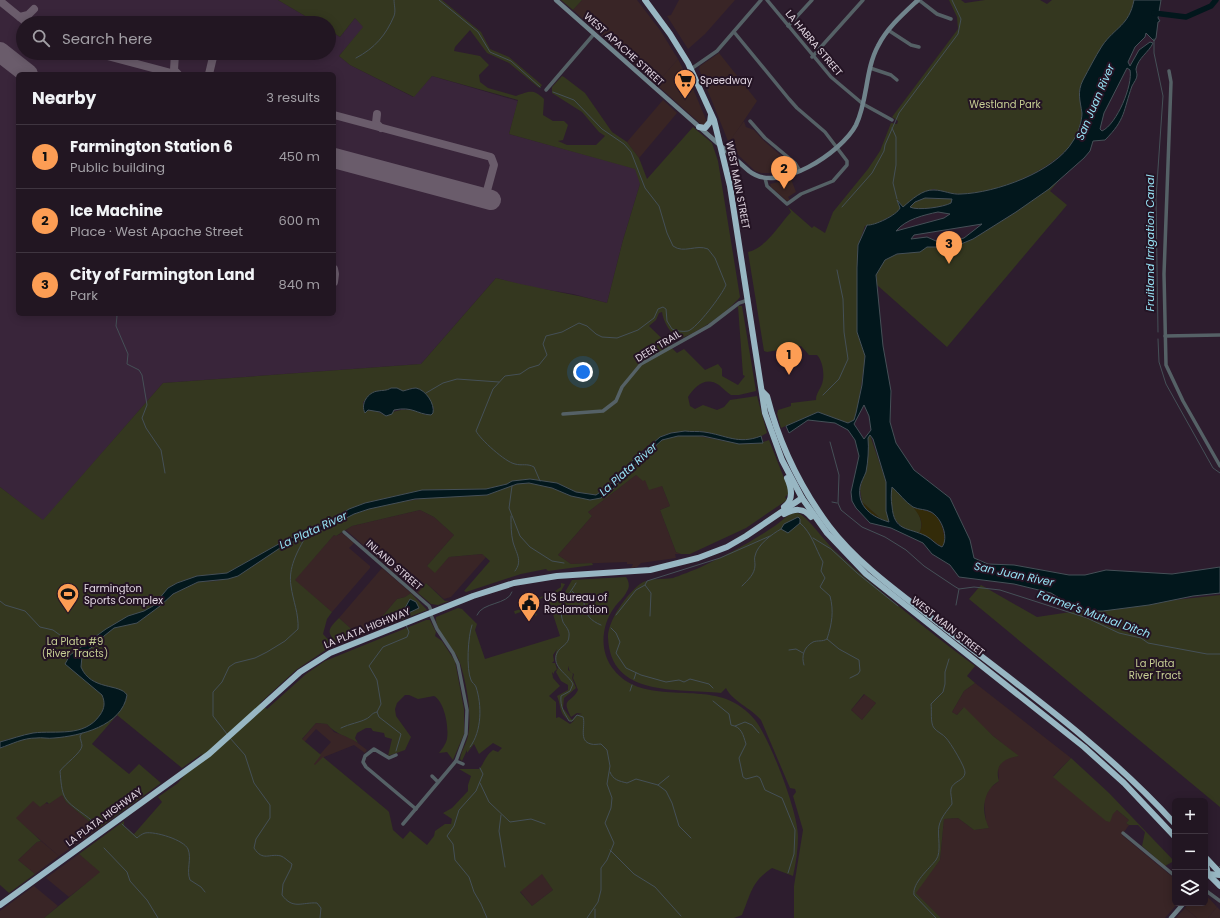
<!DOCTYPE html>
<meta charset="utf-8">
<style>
:root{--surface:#221622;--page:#2e232f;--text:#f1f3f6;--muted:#a29fa5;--line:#3f3540;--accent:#fc9d54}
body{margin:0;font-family:Poppins,sans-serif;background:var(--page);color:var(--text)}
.controls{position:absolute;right:12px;bottom:12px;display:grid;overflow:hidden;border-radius:6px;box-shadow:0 2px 10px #0003}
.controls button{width:36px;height:36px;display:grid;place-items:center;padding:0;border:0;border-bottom:1px solid var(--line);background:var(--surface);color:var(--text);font:20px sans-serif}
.you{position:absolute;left:583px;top:372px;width:14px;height:14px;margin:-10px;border:3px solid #fff;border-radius:50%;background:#1a73e8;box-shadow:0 0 0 6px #1a73e833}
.badge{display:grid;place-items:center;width:26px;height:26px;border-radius:50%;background:var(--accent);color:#111;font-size:13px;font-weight:700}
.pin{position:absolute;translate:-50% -33px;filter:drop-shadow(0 1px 2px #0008)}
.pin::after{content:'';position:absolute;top:21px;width:14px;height:12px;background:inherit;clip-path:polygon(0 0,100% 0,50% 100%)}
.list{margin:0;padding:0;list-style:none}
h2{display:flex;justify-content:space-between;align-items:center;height:52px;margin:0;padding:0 16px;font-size:17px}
h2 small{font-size:13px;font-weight:400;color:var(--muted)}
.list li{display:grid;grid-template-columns:26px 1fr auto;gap:12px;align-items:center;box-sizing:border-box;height:64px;padding:0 16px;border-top:1px solid var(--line)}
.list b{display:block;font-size:15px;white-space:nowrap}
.list p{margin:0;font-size:13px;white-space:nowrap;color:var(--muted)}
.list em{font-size:13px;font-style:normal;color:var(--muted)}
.icon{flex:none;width:22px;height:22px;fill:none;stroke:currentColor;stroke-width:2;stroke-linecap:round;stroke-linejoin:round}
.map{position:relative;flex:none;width:1220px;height:918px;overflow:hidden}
.search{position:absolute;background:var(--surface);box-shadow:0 2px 10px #0003;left:16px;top:16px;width:320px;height:44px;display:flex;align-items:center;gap:10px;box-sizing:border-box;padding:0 14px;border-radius:22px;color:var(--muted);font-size:15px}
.panel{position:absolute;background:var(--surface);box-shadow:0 2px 10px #0003;left:16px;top:72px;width:320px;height:244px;border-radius:6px}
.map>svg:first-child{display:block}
</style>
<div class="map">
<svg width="1220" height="918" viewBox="0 0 1220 918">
<rect width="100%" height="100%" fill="#2d1d2e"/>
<g fill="#392524">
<path d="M719,53L757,101L731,140L728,141L699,69L700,66Z"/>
<path d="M678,59L694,91L707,122L703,126L656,84Z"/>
<path d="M663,100L677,113L639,158L627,142Z"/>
<path d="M791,179L796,192L788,197L790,200L787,201L771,187L770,184Z"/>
<path d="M41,841L59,856L35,874L18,860L37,842Z"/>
<path d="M1205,894L1217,907L1208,918H1197L1185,908L1188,903H1205Z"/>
</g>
<g fill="#392526" fill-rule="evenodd">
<path d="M582,0H637L660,30L678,59L656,84L573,10Z"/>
<path d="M679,0H735L705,34L688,49L667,16L671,15Z"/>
<path d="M744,121L746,127L754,130L763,140L793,166V169L775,173H761L755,171L733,150L731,139Z"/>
<path d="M636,475L662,486L670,506L660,510L676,552L681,554H675L676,558L641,563L637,567L631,568L633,564H627V562L571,564L558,555L592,516L588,512Z"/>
<path d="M420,510L434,517L454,535L427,566L435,572L449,557L482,554L486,557L451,597L444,599L426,583L418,593L346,530L352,526Z"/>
<path d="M342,533L354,543L349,548L370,566V568L332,612L294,580L334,535L336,536Z"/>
<path d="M382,568L411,593L405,597L397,599L374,626L357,634L339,618Z"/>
<path d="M975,683L1071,758L1053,776L1112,814L1117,810L1129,820L1126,823L1129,825L1122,835L1175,879V903H1178L1165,918H941L916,893V891L940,860L944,819L958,818L974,830L989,828L986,823L984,799L990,788L999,781L998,768L1001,763L1007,757L1018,756L993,736L963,708L957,715L952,712L964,691Z"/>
<path d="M865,694L876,703L862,720L851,710Z"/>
<path d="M316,723L327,724L334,732L351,738L367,750L365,753L354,745L324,757L315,766L295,748ZM316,729L331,742L315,760L299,748Z"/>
<path d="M62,794L66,802L98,829L59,856L15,818L33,800L49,804Z"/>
<path d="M79,854L101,872L69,897L46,878Z"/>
<path d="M542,873L553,890L532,906L520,891Z"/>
<path d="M34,886L58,906L44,918H0V911Z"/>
<path d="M1217,907L1220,910V918H1208Z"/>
<path d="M1185,908L1197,918H1176Z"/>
</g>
<path fill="#39253a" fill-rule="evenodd" d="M0,0H278L317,23H23V53H329V30L340,37L355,18L364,27L339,56L350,65L413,97L432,76L518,101L509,134L644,171L623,240L607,303L573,294L529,287L496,278L421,364L163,383L43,521L0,487ZM18,74H334V314H18Z"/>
<g fill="#34371f" fill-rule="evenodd">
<path d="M278,0H442L481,32L490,49L509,57L542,85L540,88L538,87L509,63L487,53L470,30L455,47L454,51L480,56L489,65L479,75L480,82L488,88L516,96C529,92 532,88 544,99L543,115L553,121H564L568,125L563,140L558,141L567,145H596L605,136L599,132L582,112L552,93V87L562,76L564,77L585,93L612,132L627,142L639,158L647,179L693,127L712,143L718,161L740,297C728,312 698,333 679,339C671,335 663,321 662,312L659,313L656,320L649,326L677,353L684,349L705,370L718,364L722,369V376L738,385L745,376L743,375L738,306H742L756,391L739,395H731C726,392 723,388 719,385C706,376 695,386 688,397L690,406L695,409L703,405L717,410L724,407L730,400L757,396L767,433C762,436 755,439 750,440C734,443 719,434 705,432C694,431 681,431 671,433C645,439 619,479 596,495L576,492L557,483L512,481L507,484L486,489L422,490L365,503L349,509L325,525L284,541L227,573L197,576L177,583L168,588L158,602L149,609L173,594L198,582L216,581L238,576L283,546L327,528L354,514L381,505L433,497L487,495L517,484L529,483L552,488L571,496L601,498C612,490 619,480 629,470C634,465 640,461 645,456C651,450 656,443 663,440C700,425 735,454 769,440L788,488V494L785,497L787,500L746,528L690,554H681L676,552L660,510L670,506L662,486L649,490L645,480L643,481L636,475L588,512L592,516L558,555L571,564L592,563L593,565L548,571L546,569L521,574L466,592L464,591L490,561L482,554L449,557L435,573L427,566L454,535L434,517L420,510L352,526L336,536L334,535L295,580L332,612L327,619L323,634L333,645L296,670L260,703L267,709L306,674L325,661L426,620H430L436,632L435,636L442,641L455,661L464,709V734L453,760L447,752L439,753C442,749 446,744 447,739C449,728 445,702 434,696L418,699L409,695H405L397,703L395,709L396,716L411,737L405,750L388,756L392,739L385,737L384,733L373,731L371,728H366L357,733L355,738L358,743C346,735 336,735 327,724L316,723L302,739L321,755L314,764L315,765L323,757L387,810L389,812L393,830L403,839L410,831L427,845L434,836L435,831L445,824H451L452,819L443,813L452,808L468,791V785L471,776L459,769H479C484,764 485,756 493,750L498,752L502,748L493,743L479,754L474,744L467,753V750L462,761L460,759C461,752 466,744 468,736C472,714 467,685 460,663C456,649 434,630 436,617L458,608L462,609L477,624L475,630L485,659L560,636L549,602L551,599L565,592L572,580L626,577C629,581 630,587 627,591C624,598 618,602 614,608C601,626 599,652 614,670C640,703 691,686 726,699C737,703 748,711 755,720C770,739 798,812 798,836C798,849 796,863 793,876L772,868C751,882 751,894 742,915L734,918H44L100,872L79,854L124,821V826L134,834L162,802L158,797L178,783L203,753L182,768L117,715L92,744L129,774L139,764L161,783L98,829L66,802L62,795L49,804L47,802L40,807L33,801L16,818L41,841L37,842L18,860L35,874L9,893L0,885V748L4,747L8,739L0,742V487L43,520L163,383L421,364L496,278C533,288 570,293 607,303L623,240L640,184L635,169L509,134L518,100L432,76L414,97L350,65L339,56L363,27L355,18L340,37L329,30V23H317ZM391,388L403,391L414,388L428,397L434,409L426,415C411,408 400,407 386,416C379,412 372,409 364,411L363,402L376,391H387ZM557,649L555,656L558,668L556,672L561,681L568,685V690L557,696C562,708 558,713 571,722L575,720L570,724L559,717L556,718V702L549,696L560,686L553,678L552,672L554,674V672L557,669L555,663H552L554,661L553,655ZM568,666L570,672L574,674L573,678L578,690C570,705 561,697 571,717L577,713L582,714L576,715L572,720L563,708L564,698L576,688L572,678L573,674L568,670ZM542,874L553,890L532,906L520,892Z"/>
<path d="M561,0H582L573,10Z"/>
<path d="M949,0H961L965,3L985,0H1040L1047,4L1052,0H1134C1129,27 1115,27 1102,47C1095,57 1089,70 1083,81C1076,93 1081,101 1082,113C1082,119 1079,128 1077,134C1064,167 993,196 960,194C951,194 941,191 933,189L903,207L898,201L900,208L898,212L876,224L865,226L858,245L857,268V332L865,356L864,365L858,407L854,420L848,423L818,412L781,428L777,414L778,410L791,406V403L816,400C816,393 820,390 822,384C825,376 823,361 817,355H809L801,346L767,352L764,351L748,252C766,248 779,225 791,212L788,207L812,228L814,226L825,233L833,212L868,169L880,151L891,123L897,124L898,121L892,117L958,29L957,17Z"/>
<path d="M1061,178L1050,191L1067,205L947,347L877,285L876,275L879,268L885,260L891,256L927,247H939L951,243L961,244L973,239L1016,212Z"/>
<path d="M925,198L952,199L951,203C944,207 917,211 910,207L915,202Z"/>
<path d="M870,435L886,482V511L890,522L882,520L862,502L860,489L866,467L868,437Z"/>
<path d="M892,487C904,498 927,513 920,532C916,534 913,532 908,530C891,523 888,504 892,487Z"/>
<path d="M798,513C806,515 827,544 836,552C880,592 927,630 975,666L967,676L975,683L964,691L952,712L957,715L964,707L993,736L1019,756C1004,758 994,765 999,781C982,791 981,812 989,828L974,830L958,818L944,819L940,860L916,893L941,918H794V886L803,830L793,796L796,792L795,789L790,788L761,720C752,709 731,700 726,688L721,693C677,688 610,698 608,637C608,620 627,594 640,584C650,577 662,580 673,578C676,577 697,569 701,567C724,556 748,544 770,529C777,525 783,519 789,515C792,513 795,513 798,513ZM864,694L876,703L862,720L851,710Z"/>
<path d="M426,583L445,601H449L438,605L431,604L418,593Z"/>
<path d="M561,583L565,584L561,591L529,603V601L552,593L561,587Z"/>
<path d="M981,585L1037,617L1084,610L1220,595V807L969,599Z"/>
<path d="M411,593L427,610L346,641L337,643C326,632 328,629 339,618L357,634L374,626L397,599L405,597Z"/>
<path d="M532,606L537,615L535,616L532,608L515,614L514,611Z"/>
<path d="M1071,758L1109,793L1174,861L1165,866L1142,846L1145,832L1138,825H1129L1126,823L1129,820L1117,810L1113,814L1110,822L1106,821L1053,777Z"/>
</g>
<g fill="#332b09">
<path d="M862,502L882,520C873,515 865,512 862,502Z"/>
<path d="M913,507C929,512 938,511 943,530C944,538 947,540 942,547L926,536L917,533L920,532C924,521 919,515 913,507Z"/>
</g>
<g fill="#02171c" stroke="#455057" fill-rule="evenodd">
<path d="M1134,0H1161L1158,18L1160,21L1158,22L1156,38L1154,41L1146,33L1145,37L1135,47L1128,62L1130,66L1139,50L1150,42L1153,43C1149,52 1138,58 1136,69C1136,70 1137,74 1137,75C1137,79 1134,82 1132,86C1123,111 1126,119 1105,140L1093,141L1090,151L1084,158L1049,189L1016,212L973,239L961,244L951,243L940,247H927L920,252L897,254L885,260L876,275L883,346L891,391L890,422L896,443L914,470L950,498L970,540L974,558L988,564L1014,565L1069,575H1085L1106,570L1172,574L1220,567V593L1193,596L1149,605L1103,611H1087L1074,607L1051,593L1014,584L959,577L950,565L932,554L923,543L891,528L870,523L856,508L852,501L851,492L859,456L855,440L848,430L835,423L808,420L789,433L786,426L818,412L848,423L854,420L856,413L862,385L865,356L857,332V268L858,245L867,225C874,226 897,215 900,208L897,200L903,207C911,200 923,189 934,190C943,190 952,195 961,194C995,193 1055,172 1073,141C1078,134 1082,121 1082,113C1080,100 1077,92 1083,80C1089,69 1095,57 1102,46C1115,27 1129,26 1134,0ZM1127,68L1130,70C1133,85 1117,124 1102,131L1100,129L1104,113ZM1096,92L1101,99L1091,118L1090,107ZM925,198L952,199L951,203C944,207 917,211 910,207L915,202ZM938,212L950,214L944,218L896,231C906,219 924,215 938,212ZM982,224L964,238L956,240L936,241L927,237L911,239L914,235ZM864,405L869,416L871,430L864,439L854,424ZM870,435L873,439L886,482V511L889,522C872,517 857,507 860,487C861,482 864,477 866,472C868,462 869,448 868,438ZM892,487C899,493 905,502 913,507C919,510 926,509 931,512C942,518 949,538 942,547C936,545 932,539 926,536C908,527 894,532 892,506C891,500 891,494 892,487Z"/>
<path d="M391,388H397L403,391C407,390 412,388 416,388C426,390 435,404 433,413L431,415C416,414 413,406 394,410L392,414L386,416L380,412L368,410L365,413C360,404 368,392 378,391C383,390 386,391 391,388Z"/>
<path d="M685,431C691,432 698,431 704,432C726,435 738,445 761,436L763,443L739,444L703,436H678L662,440L629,470L613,489L601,498L590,500L571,496L552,488L529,483L517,484L487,495L415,499L369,509L354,514L327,528L283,546L238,576L228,579L198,582L173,594L160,606L137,623L114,628L104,636L97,644L86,651L82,656L81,667C91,691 120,683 127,695C122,726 80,736 54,738C48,739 42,737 36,738C23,738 12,744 0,748V742C11,739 22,735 33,733C56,730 84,738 100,715C105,708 105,702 102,695L65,664L70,655L106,629L128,616L144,611L153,606L168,588L177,583L197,576L227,573L284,541L325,524L349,509L365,503L422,490L486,489L507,484L512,481L530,479L557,483L576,492L596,495L609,486L630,463L660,437L671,433Z"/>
<path d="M798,517L800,519V523L788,533L781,529L784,524Z"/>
<path d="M410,599L416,602L419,608L400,617Z"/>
</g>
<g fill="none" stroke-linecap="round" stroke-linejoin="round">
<g stroke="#455057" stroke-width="1">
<path d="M439,0L478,32L490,52L511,61L540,87"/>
<path d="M1154,39V53L1163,96L1156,198L1158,332"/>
<path d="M356,58C375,48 386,35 394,16C396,11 394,5 394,0"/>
<path d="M892,128L896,137V165L893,183L897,199"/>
<path d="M842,207L872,173L884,151L885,145L899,113L958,34L961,19L952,0"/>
<path d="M111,314L117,316L116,326L128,354L127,364L139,370L142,375L147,405L142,418L146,428L161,450L165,473"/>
<path d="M1158,339L1159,362L1166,384L1213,468L1220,473"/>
<path d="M426,393L443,383L457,379L499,382"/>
<path d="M823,395L839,379L848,359L844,332L843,299L837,270"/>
<path d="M830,442L839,475L838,503L841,510L862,527L885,537L906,550L924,566L954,586L959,589L974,587L1000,590L1087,618L1119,633L1141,638L1148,643L1207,654H1220"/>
<path d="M540,481L534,467C527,463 522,466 515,464C505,462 480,439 476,431L493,389L505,376L520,374L529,368L539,365L547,355L543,344L546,336L562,332L579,323L587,326L596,334L602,337L617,338L638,330L654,318L658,309L663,307L666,309L667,321L672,329C676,331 683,332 688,331C697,328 722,295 726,285L715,258L708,249C696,244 684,254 673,246L667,233L659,206L645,188L631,152L624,144L602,129L574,100L553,92"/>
<path d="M512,486L509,508L520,536L530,547L552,561L564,563"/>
<path d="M832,502L837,503"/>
<path d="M511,516C511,525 511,534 513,542C516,553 523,561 515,571"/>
<path d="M800,523C812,533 815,548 823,562L821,571L825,578L820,587L830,596C834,611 832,624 827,639C822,642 818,640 813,642C804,647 801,656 804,665"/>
<path d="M813,538L831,549L857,573L898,606"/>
<path d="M576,583C568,597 557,605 563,622C565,626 570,630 569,636C569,645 560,646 557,653C551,667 568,674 573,684L570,691L561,696C560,707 564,712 569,721H572L577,715L583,717C586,726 578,741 591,744C594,745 598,744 601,744L607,750L610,766L607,784L612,798L611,808L605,823L614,843L607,860L601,868V890L598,902L587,918"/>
<path d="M742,586C748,580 755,574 755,565C755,562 754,558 755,556C757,545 772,534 781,529"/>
<path d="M572,591L584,603C585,615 591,621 601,625"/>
<path d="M0,601L5,605L25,611L40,627L53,630L79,649"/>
<path d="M956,605L959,589"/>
<path d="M477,615C482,602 508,605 512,592"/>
<path d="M616,615L636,590L645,585"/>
<path d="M650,616L651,593L645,585L647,581L720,558L770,536"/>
<path d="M611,628L616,633L620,642L616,653L626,668L641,675L666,682L679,680L684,682L690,679L709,684L713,688"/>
<path d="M827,639L839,649L859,660L860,671L858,674L850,678"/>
<path d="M789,650L796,649L803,653"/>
<path d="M634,679L636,673"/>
<path d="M630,691L632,685"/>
<path d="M713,701L729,714L731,725C742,727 743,735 746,744L739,758L743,777L746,779L757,776L760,778L765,790L782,798L795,830L794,854L788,873"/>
<path d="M735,726L745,722L752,725L759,733"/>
<path d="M341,728C349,724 361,722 366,719C371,717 371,713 377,712"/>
<path d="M82,733L80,736C80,739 82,743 82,746C81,753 65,764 60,771C61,780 61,792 66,799C70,806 88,816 96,824"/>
<path d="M227,734L213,716V692L222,682L229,667L235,663L255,658L267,652L285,641L298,629C299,614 293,601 291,586C288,568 297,552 306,536"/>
<path d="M230,738L245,755L254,783L270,805V818L256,839L254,848C263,862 269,853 281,856C284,857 288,861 292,864L291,868L283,884L282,895C293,910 302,902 317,903L321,908L320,918"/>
<path d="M470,747C482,731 482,705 476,687C475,684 472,683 471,680C466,669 468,636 472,625"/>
<path d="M396,751L401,734L379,717L377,712L381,704L377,680L369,666L383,647L407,637L409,632L406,625"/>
<path d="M480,768L483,774L476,791L459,810L454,826L447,836L453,844L455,860L469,877L474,892L481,904L487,918"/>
<path d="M610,772C613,780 619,781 627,783L636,779L658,785L666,791L672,803L679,826L691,838"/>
<path d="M480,783L489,802L510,822L531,819L545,824"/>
<path d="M658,785L669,776"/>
<path d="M501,815L499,831L505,867"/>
<path d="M122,824L137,838C139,836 142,834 145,833C155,831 184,840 188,849C192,859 186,870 190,880L201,887L205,892"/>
<path d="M104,848L127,872L130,881L147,900L158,918"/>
<path d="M610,850L634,874L655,887L681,916"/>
<path d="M1219,867L1220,866"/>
<path d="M595,909V918"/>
<path d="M936,918L914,895C912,883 929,869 936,860C942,852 937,835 939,826C941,817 947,811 952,804C952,799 950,793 951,789C953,781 964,781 965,773C966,768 950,742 946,738C943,734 937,732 934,728C930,723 932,710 931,704L943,692L945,684V672L949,659"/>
</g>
<g stroke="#02171c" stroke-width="5.5">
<path d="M1154,13L1186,17L1211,6L1216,0"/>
<path d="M1088,118L1100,88"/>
</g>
<g stroke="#6a5c6b" stroke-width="8">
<path d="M0,1L27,23"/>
<path d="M20,17L28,15L34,9"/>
<path d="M96,53L175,74"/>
<path d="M175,53L174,70L178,74"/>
<path d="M209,74L214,53"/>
<path d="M377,114L376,123L381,128"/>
<path d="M334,115L491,157L494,165L485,198"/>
<path d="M334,269L335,274L334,282"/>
</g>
<g stroke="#6a5c6b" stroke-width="20">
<path d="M0,52L28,74"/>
<path d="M334,158L491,200"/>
</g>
<g stroke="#556166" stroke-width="3.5">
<path d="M767,0L831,77L863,104L892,120"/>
<path d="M919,0L937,14L951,19"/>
<path d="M788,26L812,0"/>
<path d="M888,30L911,45L919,47"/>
<path d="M734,32L789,99L797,108L825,132L847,161V165L833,181L801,194L787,204L767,186L765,178"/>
<path d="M812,57L863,0"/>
<path d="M870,68L891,75L897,80"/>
<path d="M691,69L717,51L761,0"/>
<path d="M1169,71L1171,82L1164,274L1166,365L1183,401L1220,466"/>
<path d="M546,90L594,34"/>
<path d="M750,121L765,138L795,163L800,171"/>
<path d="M1165,336L1220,335"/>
<path d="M563,414L603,411L616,401L622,387L641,364L709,326L739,303L748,300"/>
<path d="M344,532L429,606L432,612"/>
<path d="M396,755L389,758L374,749L365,756L363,762L366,767L416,809"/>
<path d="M456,761L463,764"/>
<path d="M432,776L438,782"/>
<path d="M403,824L456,761L466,734L467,710L458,664L453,653L437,629L430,613"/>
<path d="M1123,833L1175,876"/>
<path d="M1205,890L1220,901"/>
</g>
<g stroke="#70848c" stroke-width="4.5">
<path d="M556,0L749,171C778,195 842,152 856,125C868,100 865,70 878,46C887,28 903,14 918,0"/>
<path d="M1171,918L1184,903"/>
</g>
<g stroke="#98b7c3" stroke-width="6">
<path d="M645,0L670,34L688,63L714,120L730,186L765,413L782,460L802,498L827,533L866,574L1084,747L1124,783L1175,837"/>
<path d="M699,127L705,128L710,122L711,115"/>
<path d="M763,392L767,396C779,443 800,487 829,526C860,567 907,598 947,630C1026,691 1108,750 1175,824"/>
<path d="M784,507C794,500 792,489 787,478"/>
<path d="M784,514C794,509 803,507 811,517"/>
<path d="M1206,858L1220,873"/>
<path d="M1205,861L1208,874L1220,875"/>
<path d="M1207,873L1220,886"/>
<path d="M0,905L209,754L300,672L330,653L473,596L514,583L557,576L650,570L698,558L727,547L746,536L802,498"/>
</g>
</g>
<defs>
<g id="supermarket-pin" transform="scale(1.15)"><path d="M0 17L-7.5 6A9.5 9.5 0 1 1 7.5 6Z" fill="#fc9d54" stroke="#241424"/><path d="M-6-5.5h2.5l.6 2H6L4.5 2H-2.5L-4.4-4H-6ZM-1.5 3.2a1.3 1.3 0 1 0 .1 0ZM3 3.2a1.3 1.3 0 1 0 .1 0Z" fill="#111"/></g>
<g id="stadium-pin" transform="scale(1.15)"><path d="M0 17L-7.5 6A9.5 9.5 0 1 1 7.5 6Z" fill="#fc9d54" stroke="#241424"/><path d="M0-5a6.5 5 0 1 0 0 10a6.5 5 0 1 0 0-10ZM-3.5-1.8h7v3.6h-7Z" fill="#111"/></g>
<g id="civic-pin" transform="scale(1.15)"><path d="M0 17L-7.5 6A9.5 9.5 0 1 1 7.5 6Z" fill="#fc9d54" stroke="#241424"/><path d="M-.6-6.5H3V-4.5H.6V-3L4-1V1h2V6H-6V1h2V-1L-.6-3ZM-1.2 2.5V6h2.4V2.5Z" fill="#111"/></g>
</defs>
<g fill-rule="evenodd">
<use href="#supermarket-pin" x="685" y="80"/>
<use href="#stadium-pin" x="68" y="594"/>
<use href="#civic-pin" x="529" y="603"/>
</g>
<g text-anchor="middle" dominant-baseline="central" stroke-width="4" stroke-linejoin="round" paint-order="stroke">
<g font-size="10" fill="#e0d5e0" stroke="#241424">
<text transform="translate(814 43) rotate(50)">LA HABRA STREET</text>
<text transform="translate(624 49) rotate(42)">WEST APACHE STREET</text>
<text transform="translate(738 185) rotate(79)">WEST MAIN STREET</text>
<text transform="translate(658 346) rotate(-31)">DEER TRAIL</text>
<text transform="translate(394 565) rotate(41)">INLAND STREET</text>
<text transform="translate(948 626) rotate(38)">WEST MAIN STREET</text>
<text transform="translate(367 628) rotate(-22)">LA PLATA HIGHWAY</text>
<text transform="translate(104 817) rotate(-36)">LA PLATA HIGHWAY</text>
</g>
<g font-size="10" fill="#e0d5e0" stroke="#241424" text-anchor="start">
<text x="700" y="80">Speedway</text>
<text x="84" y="588">Farmington<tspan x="84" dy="12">Sports Complex</tspan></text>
<text x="544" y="597">US Bureau of<tspan x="544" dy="12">Reclamation</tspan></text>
</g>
<g font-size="10" fill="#c6ce93" stroke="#241424">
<text x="1005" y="104">Westland Park</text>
<text x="75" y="641">La Plata #9<tspan x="75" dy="12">(River Tracts)</tspan></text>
<text x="1155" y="663">La Plata<tspan x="1155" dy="12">River Tract</tspan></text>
</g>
<g font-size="11" font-style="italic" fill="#96e2f4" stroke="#241424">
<text transform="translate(1095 102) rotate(-67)">San Juan River</text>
<text transform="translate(1150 243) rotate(-90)">Fruitland Irrigation Canal</text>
<text transform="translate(628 469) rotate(-42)">La Plata River</text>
<text transform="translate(313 530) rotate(-25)">La Plata River</text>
<text transform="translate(1014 574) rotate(12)">San Juan River</text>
<text transform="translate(1094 614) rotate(20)">Farmer's Mutual Ditch</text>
</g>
</g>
</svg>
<div class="controls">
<button>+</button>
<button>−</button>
<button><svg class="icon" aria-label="layers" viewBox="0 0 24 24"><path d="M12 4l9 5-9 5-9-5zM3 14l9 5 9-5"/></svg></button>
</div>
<div class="you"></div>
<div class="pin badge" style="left:789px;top:375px">1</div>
<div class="pin badge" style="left:784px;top:189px">2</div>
<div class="pin badge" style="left:949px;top:264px">3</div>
<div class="search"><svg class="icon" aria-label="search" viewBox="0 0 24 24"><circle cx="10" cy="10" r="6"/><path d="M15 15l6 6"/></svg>Search here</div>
<section class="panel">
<h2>Nearby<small>3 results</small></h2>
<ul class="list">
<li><span class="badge">1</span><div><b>Farmington Station 6</b><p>Public building</p></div><em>450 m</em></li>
<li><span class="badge">2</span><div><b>Ice Machine</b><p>Place · West Apache Street</p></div><em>600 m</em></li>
<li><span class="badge">3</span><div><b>City of Farmington Land</b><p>Park</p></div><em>840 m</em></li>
</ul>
</section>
</div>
